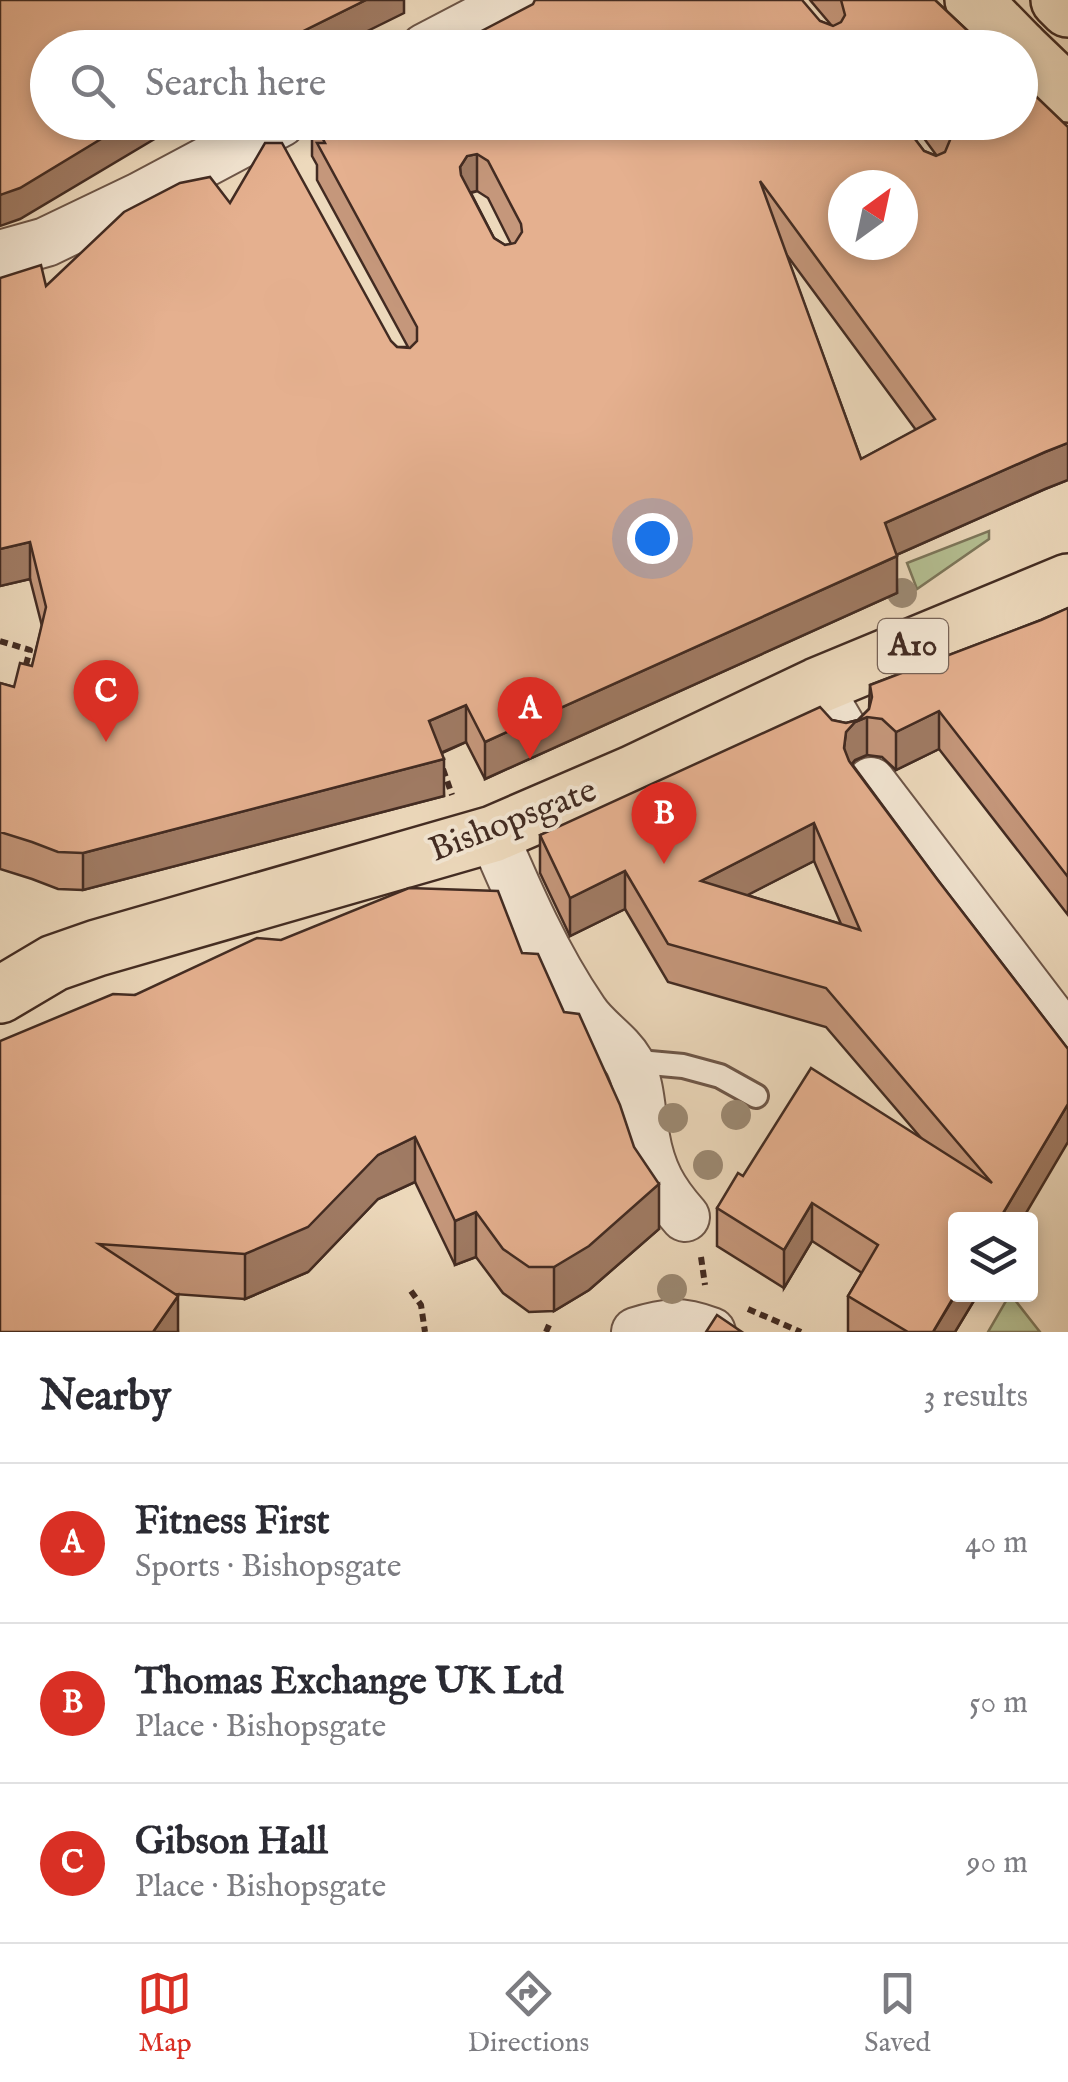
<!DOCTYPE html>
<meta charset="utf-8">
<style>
:root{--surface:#fff;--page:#f7f7f7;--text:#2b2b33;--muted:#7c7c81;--line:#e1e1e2;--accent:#d93025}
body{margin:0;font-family:"IM FELL English",serif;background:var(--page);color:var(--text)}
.controls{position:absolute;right:30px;bottom:30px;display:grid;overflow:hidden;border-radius:10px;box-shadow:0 5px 15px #0003}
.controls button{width:90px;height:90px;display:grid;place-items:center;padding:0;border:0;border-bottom:2px solid var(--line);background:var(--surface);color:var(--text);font:50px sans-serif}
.compass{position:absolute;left:828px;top:170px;width:90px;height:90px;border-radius:50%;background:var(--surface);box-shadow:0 5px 15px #0003;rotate:33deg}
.you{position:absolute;left:652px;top:538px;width:35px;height:35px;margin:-25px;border:8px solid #fff;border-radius:50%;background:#1a73e8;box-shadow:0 0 0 15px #1a73e833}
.badge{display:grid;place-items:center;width:65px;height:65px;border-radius:50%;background:var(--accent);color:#fff;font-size:32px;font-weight:700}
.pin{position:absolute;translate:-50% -82px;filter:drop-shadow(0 2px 5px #0008)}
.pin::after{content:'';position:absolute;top:52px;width:35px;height:30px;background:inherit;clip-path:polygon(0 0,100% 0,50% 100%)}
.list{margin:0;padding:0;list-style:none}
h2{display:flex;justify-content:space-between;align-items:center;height:130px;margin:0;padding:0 40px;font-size:42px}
h2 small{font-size:32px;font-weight:400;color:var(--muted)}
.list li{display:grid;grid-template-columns:65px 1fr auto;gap:30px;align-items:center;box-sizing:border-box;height:160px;padding:0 40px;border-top:2px solid var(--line)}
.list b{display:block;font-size:38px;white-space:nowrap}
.list p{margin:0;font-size:32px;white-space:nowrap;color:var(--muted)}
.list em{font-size:32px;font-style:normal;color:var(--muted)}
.icon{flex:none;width:55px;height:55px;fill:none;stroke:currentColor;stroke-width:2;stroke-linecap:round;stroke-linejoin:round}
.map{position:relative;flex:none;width:1068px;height:1332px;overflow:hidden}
.search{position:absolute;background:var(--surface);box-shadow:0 5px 15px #0003;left:30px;right:30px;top:30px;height:110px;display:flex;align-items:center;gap:25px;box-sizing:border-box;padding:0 35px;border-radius:55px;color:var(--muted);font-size:38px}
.sheet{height:610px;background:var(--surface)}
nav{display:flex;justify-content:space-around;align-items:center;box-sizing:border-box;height:140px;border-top:2px solid var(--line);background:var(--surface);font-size:28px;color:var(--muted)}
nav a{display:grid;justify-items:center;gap:5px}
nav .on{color:var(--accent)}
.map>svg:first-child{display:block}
</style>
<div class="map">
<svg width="1068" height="1332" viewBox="0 0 1068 1332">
<rect width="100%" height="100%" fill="#edd9bc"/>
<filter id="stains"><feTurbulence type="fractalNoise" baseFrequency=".002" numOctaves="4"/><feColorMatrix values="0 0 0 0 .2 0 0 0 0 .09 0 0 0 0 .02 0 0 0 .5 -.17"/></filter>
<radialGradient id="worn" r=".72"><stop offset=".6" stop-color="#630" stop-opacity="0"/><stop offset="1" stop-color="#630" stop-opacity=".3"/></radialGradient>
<g fill="#b5c093" stroke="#7c765a" stroke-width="2.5">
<path d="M989,531V539L917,589L907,563Z"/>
<path d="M1010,1294L1011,1295L1040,1332H988Z"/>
</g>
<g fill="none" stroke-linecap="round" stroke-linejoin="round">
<g stroke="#6d5648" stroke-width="28">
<path id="service" d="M628,1061L683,1066L720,1076L756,1096"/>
</g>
<g stroke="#6d5648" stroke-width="52">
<g id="minor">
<path d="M425,48L517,0"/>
<path d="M0,255L46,242L140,197L281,122"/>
<path d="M817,686L845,734"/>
<path d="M871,782L1068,1040"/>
<path d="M493,834C519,895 546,957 583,1011C595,1030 618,1043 629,1062C641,1086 640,1112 645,1137C651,1171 662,1191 685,1217"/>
<path d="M636,1332C666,1322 681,1321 711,1332"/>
</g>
</g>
<g stroke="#422b22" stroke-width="60">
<g id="primary">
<path d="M973,0L1020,48"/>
<path d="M1059,0L1068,9"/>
<path d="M1020,48L1068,94"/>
<path d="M0,995L54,963L97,948L493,834L632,774L817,686L1068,582"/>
</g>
</g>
<g stroke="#422b22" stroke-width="6" stroke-dasharray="8 5" stroke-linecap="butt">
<path d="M0,641L30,650L24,672"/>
<path d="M443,769L452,795"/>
<path d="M701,1257L705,1285"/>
<path d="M411,1291L421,1305L425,1332"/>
<path d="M748,1309L801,1332"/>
<path d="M546,1332L549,1325"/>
</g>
<use href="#service" stroke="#f3e6d3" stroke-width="22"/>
<use href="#minor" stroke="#f3e6d3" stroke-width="48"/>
<use href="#primary" stroke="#edd9bc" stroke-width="55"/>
</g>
<g fill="#9c8a74">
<circle cx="902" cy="593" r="15"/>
<circle cx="736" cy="1115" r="15"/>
<circle cx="673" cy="1118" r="15"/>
<circle cx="708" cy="1165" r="15"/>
<circle cx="672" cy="1289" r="15"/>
</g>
<g fill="#c5977b" stroke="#422b22" stroke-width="2.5" fill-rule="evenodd">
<path d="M810,0H935L986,48H449L820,21L832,26Z"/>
<path d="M312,122H902L924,151L937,156L912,122H1020L1068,127V480L1045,489L896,555L897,593L485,779L466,742L442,753L444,796L83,890L58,889L32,879L0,869V683L14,687L32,666L42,626L30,579L0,586L46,286L230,203L397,347H408L317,180V165L312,156ZM477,191L488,198L511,244L505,245L494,238L471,193ZM786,254L916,430L861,459Z"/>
<path d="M1068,608V915L939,749L896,770L882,757L867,755L855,760L852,764L937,879L1068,1049L978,1294L955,1332H848V1296L862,1273L812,1241L784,1288L717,1246V1208L743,1176L921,1138L826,1027L668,982L625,909L570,936L540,873V835L832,720L846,723L858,720L869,709L870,685L1041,620ZM814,861L841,924L747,895Z"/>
<path d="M522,953L659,1229L589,1290L554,1311L529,1312L503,1293L476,1257L455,1265L415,1182L378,1199L308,1272L245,1299L175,1294L178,1332H0L135,995Z"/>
</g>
<g fill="#a07b64" stroke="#422b22" stroke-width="2.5">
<path d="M366,0H404V13L333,48H269Z"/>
<path d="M129,122H183L20,219L0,226V195Z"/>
<path d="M477,154V191L467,193L460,204V167L467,156Z"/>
<path d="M1068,443V480L1045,489L885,560V523L1045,452Z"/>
<path d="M30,542V579L0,586V549Z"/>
<path d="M897,556V593L485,779V742Z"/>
<path d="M466,705V742L429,758V721Z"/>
<path d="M939,711V749L896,770V732Z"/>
<path d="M867,717V755L855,760L846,771L844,748L846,732L855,722Z"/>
<path d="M444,759V796L83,890V853Z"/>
<path d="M814,823V861L701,919V881Z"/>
<path d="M625,871V909L570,936V898Z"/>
<path d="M1068,1104V1142L1022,1220H999Z"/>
<path d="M415,1137V1182L378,1199L308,1272L245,1299V1254L378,1155Z"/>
<path d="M659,1184V1229L589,1290L554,1311V1267Z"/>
<path d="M812,1203V1241L784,1288V1250Z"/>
<path d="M476,1212V1257L455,1265V1221Z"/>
<path d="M956,1294H978L955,1332H933Z"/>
<path d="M178,1296V1332H153Z"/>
</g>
<g fill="#e5b08f" stroke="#422b22" stroke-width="2.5" fill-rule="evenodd">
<path d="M0,0H366L269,48H48V122H129L20,188L0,195Z"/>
<path d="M535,0H802L820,21L833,26L841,22L845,15L841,0H935L986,48H449L533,4Z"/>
<path d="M1020,81L1068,127V443L1045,452L885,523L897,556L485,742L466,705L429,721L444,759L83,853L58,852L32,842L0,832V683L14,687L20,663L32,666L46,607L30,542L0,549V278L41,265L46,286L124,212L180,183L210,177L230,203L265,143H282L391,341L397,347L410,348L417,341V327L317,143H325L314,122H902L924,151L936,156L945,152L950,140L947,133L940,122H1020ZM477,154L488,161L521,224L522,232L515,243L505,245L494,238L461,175L460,167L467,156ZM760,181L935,419L861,459ZM843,185H903V245H843Z"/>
<path d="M1068,608V877L939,711L896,732L882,719L867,717L855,722L846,732L844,748L849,761L937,879L1068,1049V1104L999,1220H956V1293L933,1332H908L848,1296L878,1245L812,1203L784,1250L717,1208L738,1173L743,1176L811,1068L992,1183L826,988L668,944L625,871L570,898L540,835L820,707L832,720L846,723L858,720L869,709L872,697L870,685L1041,620ZM814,823L860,930L701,881Z"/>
<path d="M409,888L498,891L522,953L538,954L564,1012L579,1014L620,1105L634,1147L659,1184L589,1246L554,1267H529L503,1249L476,1212L455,1221L415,1137L378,1155L308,1227L245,1254L99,1244L178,1296L153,1332H0V1041L113,994L135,995L257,938L281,940Z"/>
<path d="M717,1315L742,1332H706Z"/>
</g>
<g text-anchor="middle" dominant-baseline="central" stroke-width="8" stroke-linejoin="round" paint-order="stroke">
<rect fill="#f3e6d3" stroke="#776357" stroke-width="2.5" x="878" y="619" width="70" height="54" rx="8"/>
<g font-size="32" font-weight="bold" fill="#422b22">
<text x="913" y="646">A10</text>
</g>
<g font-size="35" fill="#422b22" stroke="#f3e6d3">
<text transform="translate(513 821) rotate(-21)">Bishopsgate</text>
</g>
</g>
<rect width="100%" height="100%" filter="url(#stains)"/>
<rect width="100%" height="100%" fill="url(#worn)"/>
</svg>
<div class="controls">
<button><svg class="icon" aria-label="layers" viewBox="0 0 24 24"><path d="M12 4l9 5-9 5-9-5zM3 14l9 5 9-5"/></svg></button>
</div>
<svg class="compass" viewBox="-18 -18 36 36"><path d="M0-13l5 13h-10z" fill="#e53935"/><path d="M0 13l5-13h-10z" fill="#7c7c81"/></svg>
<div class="you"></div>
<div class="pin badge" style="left:530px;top:759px">A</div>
<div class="pin badge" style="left:664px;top:864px">B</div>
<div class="pin badge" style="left:106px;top:742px">C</div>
<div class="search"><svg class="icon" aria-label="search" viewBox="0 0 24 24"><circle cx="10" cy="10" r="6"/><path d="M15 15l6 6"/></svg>Search here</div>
</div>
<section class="sheet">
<h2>Nearby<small>3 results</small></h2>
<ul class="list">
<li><span class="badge">A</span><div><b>Fitness First</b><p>Sports · Bishopsgate</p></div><em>40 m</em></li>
<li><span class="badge">B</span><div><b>Thomas Exchange UK Ltd</b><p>Place · Bishopsgate</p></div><em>50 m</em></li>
<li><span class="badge">C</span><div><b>Gibson Hall</b><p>Place · Bishopsgate</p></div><em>90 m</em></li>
</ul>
</section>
<nav>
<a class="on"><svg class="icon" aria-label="map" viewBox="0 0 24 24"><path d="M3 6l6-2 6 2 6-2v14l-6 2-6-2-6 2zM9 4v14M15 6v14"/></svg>Map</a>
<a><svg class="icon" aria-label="directions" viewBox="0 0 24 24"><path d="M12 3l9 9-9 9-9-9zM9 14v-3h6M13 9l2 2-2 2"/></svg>Directions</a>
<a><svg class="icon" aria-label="saved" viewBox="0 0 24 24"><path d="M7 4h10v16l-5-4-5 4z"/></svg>Saved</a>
</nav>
